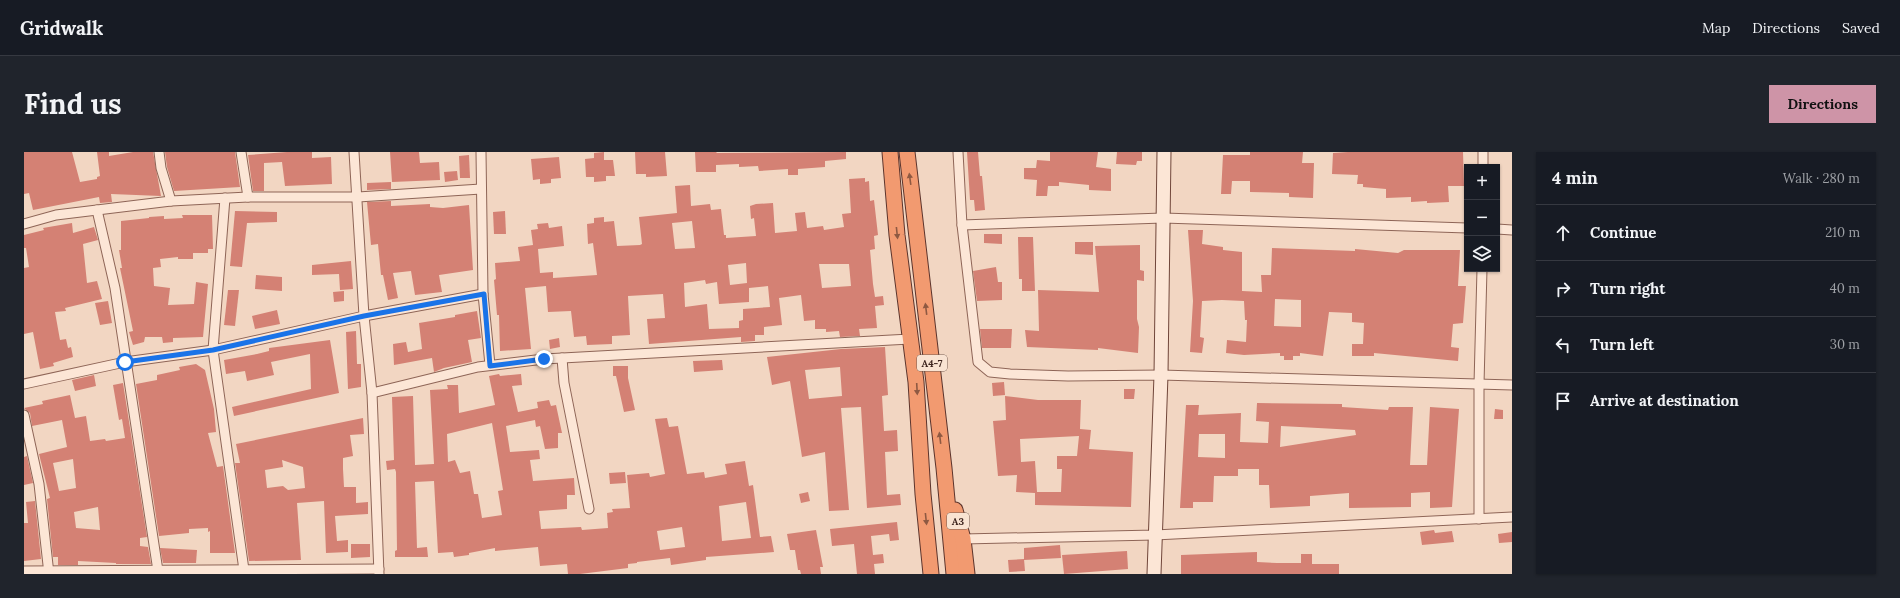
<!DOCTYPE html>
<meta charset="utf-8">
<style>
:root{--surface:#171b24;--page:#20242c;--text:#f1f3f6;--muted:#9ea1a6;--line:#363941;--accent:#ce94a7}
body{margin:0;font-family:Lora,serif;background:var(--page);color:var(--text)}
.controls{position:absolute;right:12px;top:12px;display:grid;overflow:hidden;border-radius:0px;box-shadow:0 1px 3px #0004}
.controls button{width:36px;height:36px;display:grid;place-items:center;padding:0;border:0;border-bottom:1px solid var(--line);background:var(--surface);color:var(--text);font:20px sans-serif}
.stop{position:absolute;width:12px;height:12px;margin:-9px;border:3px solid #1a73e8;border-radius:50%;background:#fff}
.stop.end{background:#1a73e8;border-color:#fff;box-shadow:0 1px 4px #0008}
.list{margin:0;padding:0;list-style:none}
h2{display:flex;justify-content:space-between;align-items:center;height:52px;margin:0;padding:0 16px;font-size:17px}
h2 small{font-size:13px;font-weight:400;color:var(--muted)}
.list li{display:grid;grid-template-columns:26px 1fr auto;gap:12px;align-items:center;box-sizing:border-box;height:56px;padding:0 16px;border-top:1px solid var(--line)}
.list b{display:block;font-size:15px;white-space:nowrap}
.list em{font-size:13px;font-style:normal;color:var(--muted)}
.icon{flex:none;width:22px;height:22px;fill:none;stroke:currentColor;stroke-width:2;stroke-linecap:round;stroke-linejoin:round}
.map{position:relative;flex:none;width:1488px;height:422px;overflow:hidden;border-radius:0px}
header{display:flex;align-items:center;gap:24px;box-sizing:border-box;height:56px;padding:0 20px;background:var(--surface);border-bottom:1px solid var(--line)}
header strong{font-size:19px}
nav{display:flex;gap:22px;margin-inline-start:auto;font-size:14px}
.intro{display:flex;align-items:center;justify-content:space-between;box-sizing:border-box;height:96px;padding:0 24px}
h1{margin:0;font-size:28px}
.button{padding:10px 18px;border-radius:0px;background:var(--accent);color:#111;font-size:14px;font-weight:700}
main{display:flex;gap:24px;padding:0 24px}
aside{flex:1;background:var(--surface);border-radius:0px;box-shadow:0 1px 3px #0004}
.map>svg:first-child{display:block}
</style>
<header>
<strong>Gridwalk</strong>
<nav><a>Map</a><a>Directions</a><a>Saved</a></nav>
</header>
<div class="intro"><h1>Find us</h1><a class="button">Directions</a></div>
<main>
<div class="map">
<svg width="1488" height="422" viewBox="0 0 1488 422">
<rect width="100%" height="100%" fill="#f2d6c2"/>
<g fill="#d48174" fill-rule="evenodd">
<path d="M0,0H48L56,30L73,27V25L76,24L73,0H85V4L109,0H129L137,44L87,42L88,50L76,51L75,45L9,58L5,41L0,42Z"/>
<path d="M141,0H211L216,35L150,39L143,15Z"/>
<path d="M263,0H288V6L307,5L308,32L261,34L258,10L240,11V39H229L224,3Z"/>
<path d="M366,0H395L396,11L415,10L416,28L368,30Z"/>
<path d="M580,0V8H589L591,24H582V29L570,30V25H562L561,7L570,6V1Z"/>
<path d="M611,0H641L643,24L622,25V22H612Z"/>
<path d="M671,0H692L693,1L822,0V7L801,9V15L774,17V23H764V17L735,19L734,14L715,15V12L692,13V20H672Z"/>
<path d="M943,0H954L956,24H958L961,58L951,59L950,48H946Z"/>
<path d="M1026,0H1074L1072,15L1087,17V39L1065,38V33L1035,30V34H1024L1023,44H1012L1013,28L1000,27V16H1012L1013,8L1026,9Z"/>
<path d="M1093,0H1118V9H1113L1112,13L1092,12Z"/>
<path d="M1226,0H1279L1278,11H1290L1289,46L1265,45V41L1226,40V29H1208L1207,42H1197L1199,3H1226Z"/>
<path d="M1324,0H1439L1440,34H1424L1425,50L1403,51V49L1387,50V45L1362,46V37L1339,35V32H1333L1334,23L1308,22L1309,1Z"/>
<path d="M445,3L446,26H436L435,4Z"/>
<path d="M535,5L537,26L527,27V31L516,32V27L509,28L507,7Z"/>
<path d="M433,19L434,28L421,30L420,20Z"/>
<path d="M841,26V30L845,29L846,49L850,48L854,83L850,84L851,97L846,98L849,132L851,145L859,144L860,153L851,154L853,176L835,177L836,184L816,185L815,179L802,180V177H791V168L780,169L777,143L755,146L758,173L740,175V183H731V189L717,190V185L625,192L623,167L641,166L639,142L604,144L606,183L588,184V192L563,193L562,184L550,185L547,159L524,160L522,134L501,136L507,197L476,199L475,163H473L470,128L472,127L471,111L496,109L494,95L509,93L507,78L514,77L513,72L524,71L525,76L538,74L540,94L514,97L516,121L529,120V126L573,123L569,91L564,92L563,72L570,71V66L580,65V70L590,69L593,94L616,93L618,92L615,65L653,61L651,34L666,33L667,54L686,52L687,58L697,57L700,83H702V86L732,84L730,66L727,67L726,54L732,52L749,51L751,81L773,79L771,61L781,60L783,76L799,74L800,78L820,75L818,62L827,61L825,27ZM668,69L671,96L651,97L648,71ZM722,111L723,131L706,133L704,113ZM795,112H825L827,134L798,136ZM681,128L682,132L693,130L695,152L725,150V136L744,134L746,155L719,157V168L715,169V176L685,177L683,152L661,155L660,131Z"/>
<path d="M367,30V37L343,38V31Z"/>
<path d="M367,49V54L406,52V55L419,56L445,53L449,118L415,123L418,140L391,143L387,119L369,121L374,146L364,148L359,123H357L354,92L347,93L343,50Z"/>
<path d="M211,59L253,60V70L223,71L218,115L206,114Z"/>
<path d="M481,59L482,82H470L469,60Z"/>
<path d="M158,63H188L189,97H184V101H169V107H154V105L136,107L137,115L129,116L130,134L146,136L144,153L170,152L172,130L184,132L179,185L149,186V190L139,191L138,185H121L120,190L109,193L105,180L109,179L96,116H98L95,98H97V69L125,66V65L140,64V67L159,66Z"/>
<path d="M48,71L49,81L70,75L74,88L59,92L63,131L73,129L78,147L41,156L42,159L31,160L36,188L42,187L44,196L47,195L49,205L29,211L30,214L16,217L9,180L0,182V116L5,115L2,96H0V83L20,78L19,76Z"/>
<path d="M1164,78H1179L1178,92L1199,95V98L1218,100V139L1238,140L1237,123H1247L1248,96L1331,99V97L1374,101L1380,98H1436L1434,134H1442L1439,171L1429,172L1427,195L1435,196L1434,209L1350,201V204H1328V192H1339L1340,171L1328,170V161L1305,160L1299,204L1276,201V204H1269V208H1260V204H1256V201L1220,203L1202,201L1203,188L1222,190L1223,168H1221L1220,149L1198,148L1178,149L1176,185L1180,186L1178,201L1166,200L1169,149ZM1251,147L1277,148V175L1250,174Z"/>
<path d="M960,82H978V92L960,91Z"/>
<path d="M994,85H1009L1011,139H998V127H995Z"/>
<path d="M1051,90H1069V103L1051,102Z"/>
<path d="M1116,93V118L1120,119V129L1113,128V167L1115,175L1114,201L1074,196V198L1003,195L1001,178L1015,179L1014,138L1075,140L1071,94Z"/>
<path d="M327,109L329,137L316,138L315,122L288,123V113Z"/>
<path d="M972,115L974,130H978V148L953,149L949,119Z"/>
<path d="M232,123L258,125V139L231,137Z"/>
<path d="M204,138H215L211,174L200,173Z"/>
<path d="M320,139V149L310,150L309,140Z"/>
<path d="M84,149L88,171L76,173L71,151Z"/>
<path d="M253,158L256,172L231,177L228,164Z"/>
<path d="M453,159L457,186L444,188L448,210L420,216L410,220L408,206L370,213L369,192L382,190L384,200L398,197L395,171L431,165V163Z"/>
<path d="M956,177H988L987,196H958Z"/>
<path d="M332,179L333,212H337V235L324,237L322,180Z"/>
<path d="M535,186L536,195L526,197L525,188Z"/>
<path d="M306,188L315,241L210,264L208,255L287,237L286,202L247,210L250,223L223,229L221,219L202,222L200,208L233,202L245,199V196Z"/>
<path d="M861,195L864,243L858,244L860,279L873,278L874,299L861,300L863,343L876,342L877,353L843,356L837,255L817,256L825,358L805,359L801,300L778,305L766,229L748,233L743,205L817,197ZM816,215L818,244L785,247L781,218Z"/>
<path d="M698,208L699,218L670,220L669,209Z"/>
<path d="M172,212L181,218L190,257L192,280L184,281L193,315L199,314L211,401H186V379L184,380V376L165,377V381L135,384L112,232L133,228V223L156,218L155,215Z"/>
<path d="M589,214H604V226L611,258L600,260L592,224H589Z"/>
<path d="M475,222L476,224L497,222L498,233L488,234L494,260L514,256L513,250L525,248L527,254L532,253L538,281H534V296L521,297L516,274L512,275L511,268L482,274L486,300L515,298L516,307L506,308L509,329L550,326L551,343H543V357L515,359L517,377L557,375L558,378L584,376L583,361L589,360L588,357L606,356L603,323L625,321L626,325L641,322L631,267L643,266L645,275L654,274L663,322L680,320L681,326L703,322L701,312L721,309L725,334L729,333L736,385L747,384L750,400L682,405V408L647,413L646,406L613,410V411L604,412V416L556,422H544L543,412L516,414L514,395L471,399V396L445,401V403L430,405L429,400L414,401L410,329L391,330L393,396L403,395L404,405H371V399L373,398L372,320L371,317L363,318L362,309L370,308L368,245L389,244L391,313L410,312L406,238L424,237L423,233H434L435,261L471,253L465,224ZM468,271L479,338L474,339L478,363L458,366L454,342H450L446,319L436,321L431,308L424,310L423,282ZM722,350L727,386L698,389L695,354ZM658,375L661,395L636,398L633,379Z"/>
<path d="M70,223L72,234L51,239L48,228Z"/>
<path d="M980,230L981,243L969,244L968,231Z"/>
<path d="M99,231L123,385L116,386V394L124,395L127,412H92V411L54,409V413H34V405H29L23,347L26,346L15,302L43,295L38,268L8,274L6,261L0,256L19,252L18,249L46,243L51,266L62,264L66,289L81,287L82,289L101,286L98,267L95,268L89,233ZM49,307L52,336L35,339L29,311ZM74,355L76,378L52,376L50,360Z"/>
<path d="M1100,237H1111L1110,247H1100Z"/>
<path d="M981,244L1014,248H1057L1056,277L1067,278L1065,297L1109,300L1107,355L1011,353V341L992,340L993,323L974,324L969,269L982,268ZM1055,284L1053,304H1033V317H1038L1037,340H1013L1011,309L997,310L996,287Z"/>
<path d="M1233,251L1318,252V255L1364,258L1365,255H1389L1386,313H1403L1406,255L1435,257L1428,355L1406,356V340L1387,341V355L1325,356V341L1286,344V354L1246,356L1245,333H1235V317H1214V324H1190L1189,350H1169V356H1156L1162,253H1175L1174,263L1217,261L1216,290L1244,291L1245,270L1232,269ZM1257,274L1331,278L1332,283L1256,295ZM1175,282H1201V306L1174,305Z"/>
<path d="M1471,257L1479,258V267H1470Z"/>
<path d="M339,266L340,282L326,283L329,304L319,306V317L320,335H332V351L344,350V362L311,364L313,389L324,388V400L302,401L300,349L273,351L277,408L225,409L211,311H216L212,292ZM258,308L279,315L281,336L264,338L259,334L243,336L241,318L259,315Z"/>
<path d="M3,304L9,331L0,333V305Z"/>
<path d="M601,320L602,331L586,332L585,321Z"/>
<path d="M784,340L786,349L777,351L775,342Z"/>
<path d="M11,349L17,407L0,409V371H4L2,350Z"/>
<path d="M873,370L875,388L866,389L865,382L847,384L849,403L859,402L860,411L850,412L851,422H833L830,392L808,394L806,377Z"/>
<path d="M792,378L799,415H796L797,422H777L776,418H774L771,398H766L763,382Z"/>
<path d="M1410,378L1411,381L1428,379L1430,390L1398,393L1396,380Z"/>
<path d="M1488,380V390L1475,391L1474,382Z"/>
<path d="M327,392H346V405L327,406Z"/>
<path d="M1036,393L1037,406L1000,408V396Z"/>
<path d="M136,396L173,398L172,411H139Z"/>
<path d="M1103,399L1104,417L1040,422L1038,403Z"/>
<path d="M1233,400V410L1253,411H1277V402H1288V412H1315V422H1157V403Z"/>
<path d="M1000,407L1001,419L985,420L984,408Z"/>
</g>
<g fill="none" stroke-linecap="round" stroke-linejoin="round">
<g stroke="#8e6557" stroke-width="11">
<g id="minor">
<path d="M135,0L137,16L147,49"/>
<path d="M217,0L224,45"/>
<path d="M330,0L340,164L348,241L355,422"/>
<path d="M457,0L459,142L466,213"/>
<path d="M934,0L938,73L954,210L966,220L986,222L1044,224L1137,223L1488,233"/>
<path d="M1459,15V0"/>
<path d="M201,46L189,198L220,418"/>
<path d="M73,58L91,136L134,419"/>
<path d="M0,72L32,63L147,49L224,45H334L457,37"/>
<path d="M938,73L1139,66L1443,76"/>
<path d="M1473,77L1488,78"/>
<path d="M538,206L540,231L565,357"/>
<path d="M0,232L101,210L189,198L340,164L459,142"/>
<path d="M348,241L454,215L520,207L886,187"/>
<path d="M0,263L15,332L25,422"/>
<path d="M1455,367V232L1458,117"/>
<path d="M939,387L1131,383L1488,365"/>
<path d="M0,419L355,417"/>
</g>
</g>
<g stroke="#70463a" stroke-width="15">
<path id="secondary" d="M1130,422L1137,223L1140,0"/>
</g>
<g stroke="#5c342c" stroke-width="17">
<g id="trunk">
<path d="M866,0L873,83L892,230L899,342L907,422"/>
<path d="M883,0L920,316L930,422"/>
<path d="M931,358L939,387L943,422"/>
</g>
</g>
<use href="#minor" stroke="#fce6d6" stroke-width="9"/>
<use href="#secondary" stroke="#fce6d6" stroke-width="13"/>
<use href="#trunk" stroke="#f29a70" stroke-width="15"/>
</g>
<defs><path id="oneway-solid" d="M-6-.8H1V-3.2L6.5 0L1 3.2V.8H-6Z"/></defs>
<g fill="#8e5942">
<use href="#oneway-solid" transform="translate(886 27) rotate(-98)"/>
<use href="#oneway-solid" transform="translate(873 81) rotate(84)"/>
<use href="#oneway-solid" transform="translate(902 157) rotate(-97)"/>
<use href="#oneway-solid" transform="translate(893 237) rotate(87)"/>
<use href="#oneway-solid" transform="translate(916 286) rotate(-97)"/>
<use href="#oneway-solid" transform="translate(902 367) rotate(84)"/>
</g>
<g fill="none" stroke-linecap="round" stroke-linejoin="round">
<path stroke="#1a73e8" stroke-width="5" d="M101,210L189,198L340,164L460,142L466,214L520,207"/>
</g>
<g text-anchor="middle" dominant-baseline="central" stroke-width="3" stroke-linejoin="round" paint-order="stroke">
<g fill="#f9e3d2" stroke="#755d53" stroke-width="1">
<rect x="893" y="203" width="30" height="16" rx="3"/>
<rect x="923" y="361" width="22" height="16" rx="3"/>
</g>
<g font-size="10" font-weight="bold" fill="#3c231d">
<text x="908" y="211">A4-7</text>
<text x="934" y="369">A3</text>
</g>
</g>
</svg>
<div class="controls">
<button>+</button>
<button>−</button>
<button><svg class="icon" aria-label="layers" viewBox="0 0 24 24"><path d="M12 4l9 5-9 5-9-5zM3 14l9 5 9-5"/></svg></button>
</div>
<div class="stop" style="left:101px;top:210px"></div>
<div class="stop end" style="left:520px;top:207px"></div>
</div>
<aside>
<h2>4 min<small>Walk · 280 m</small></h2>
<ul class="list">
<li><svg class="icon" aria-label="ahead" viewBox="0 0 24 24"><path d="M12 20V5M6 11l6-6 6 6"/></svg><div><b>Continue</b></div><em>210 m</em></li>
<li><svg class="icon" aria-label="right" viewBox="0 0 24 24"><path d="M7 20v-9h11M14 6l5 5-5 5"/></svg><div><b>Turn right</b></div><em>40 m</em></li>
<li><svg class="icon" aria-label="left" viewBox="0 0 24 24"><path d="M17 20v-9H6M10 6l-5 5 5 5"/></svg><div><b>Turn left</b></div><em>30 m</em></li>
<li><svg class="icon" aria-label="arrive" viewBox="0 0 24 24"><path d="M6 21V4h12l-3 4 3 4H6"/></svg><div><b>Arrive at destination</b></div></li>
</ul>
</aside>
</main>
